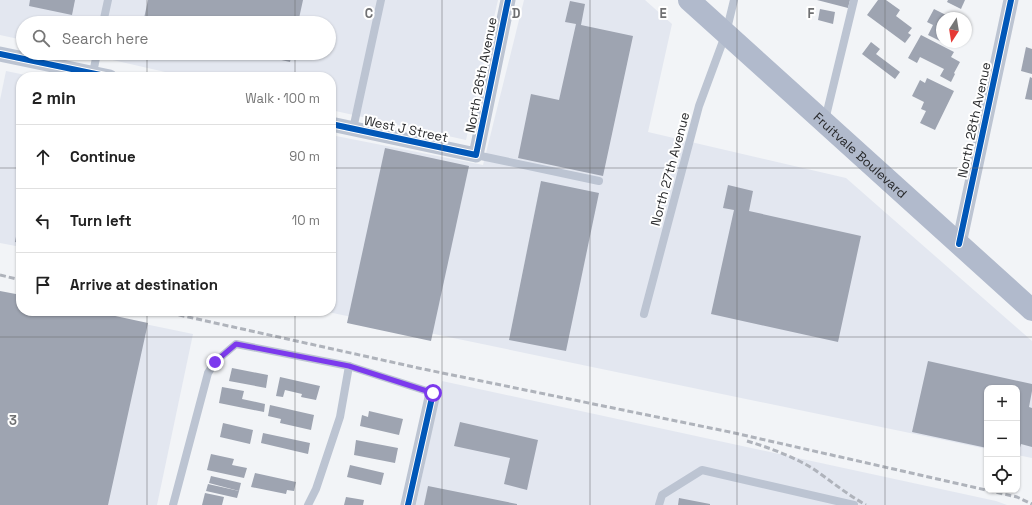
<!DOCTYPE html>
<meta charset="utf-8">
<style>
:root{--surface:#fff;--page:#f2f2f2;--text:#222;--muted:#767676;--line:#e0e0e0}
body{margin:0;font-family:"Space Grotesk",sans-serif;background:var(--page);color:var(--text)}
.controls{position:absolute;right:12px;bottom:12px;display:grid;overflow:hidden;border-radius:8px;box-shadow:0 1px 3px #0004}
.controls button{width:36px;height:36px;display:grid;place-items:center;padding:0;border:0;border-bottom:1px solid var(--line);background:var(--surface);color:var(--text);font:20px sans-serif}
.compass{position:absolute;left:936px;top:12px;width:36px;height:36px;border-radius:50%;background:var(--surface);box-shadow:0 1px 3px #0004;rotate:192deg}
.stop{position:absolute;width:12px;height:12px;margin:-9px;border:3px solid #7c3aed;border-radius:50%;background:#fff}
.stop.end{background:#7c3aed;border-color:#fff;box-shadow:0 1px 4px #0008}
.list{margin:0;padding:0;list-style:none}
h2{display:flex;justify-content:space-between;align-items:center;height:52px;margin:0;padding:0 16px;font-size:17px}
h2 small{font-size:13px;font-weight:400;color:var(--muted)}
.list li{display:grid;grid-template-columns:26px 1fr auto;gap:12px;align-items:center;box-sizing:border-box;height:64px;padding:0 16px;border-top:1px solid var(--line)}
.list b{display:block;font-size:15px;white-space:nowrap}
.list em{font-size:13px;font-style:normal;color:var(--muted)}
.icon{flex:none;width:22px;height:22px;fill:none;stroke:currentColor;stroke-width:2;stroke-linecap:round;stroke-linejoin:round}
.map{position:relative;flex:none;width:1032px;height:505px;overflow:hidden}
.search{position:absolute;background:var(--surface);box-shadow:0 1px 3px #0004;left:16px;top:16px;width:320px;height:44px;display:flex;align-items:center;gap:10px;box-sizing:border-box;padding:0 14px;border-radius:22px;color:var(--muted);font-size:15px}
.panel{position:absolute;background:var(--surface);box-shadow:0 1px 3px #0004;left:16px;top:72px;width:320px;height:244px;border-radius:16px}
.map>svg:first-child{display:block}
</style>
<div class="map">
<svg width="1032" height="505" viewBox="0 0 1032 505">
<rect width="100%" height="100%" fill="#f2f4f7"/>
<g fill="#e3e7f0">
<path d="M0,0H498L466,140L331,110V77H187L82,53H329V23H23V40L0,35Z"/>
<path d="M524,0H645L672,24L648,132L846,178L1032,341V458L1017,455V388H987V449L323,311H331V135L483,165Z"/>
<path d="M6,71L35,77H21V247L0,243V100Z"/>
<path d="M0,294L21,311H82L193,334L157,505H0Z"/>
<path d="M442,381L996,501L1007,505H416Z"/>
</g>
<g fill="#9ea4b1">
<path d="M30,0H75L72,15L29,6Z"/>
<path d="M148,0H303L298,23H143Z"/>
<path d="M817,0H850L848,8Z"/>
<path d="M878,0H886L900,10L896,16L912,28L908,33L911,35L905,43L867,15Z"/>
<path d="M948,0H965L961,9L947,2Z"/>
<path d="M570,1L585,4L581,25L633,36L603,176L518,158L531,94L559,100L576,24L565,22Z"/>
<path d="M820,9L835,12L833,24L818,20Z"/>
<path d="M934,9L952,18H942V37L940,41L928,35L933,25L927,22Z"/>
<path d="M921,35L954,52L951,57L960,62L954,73L955,74L951,82L940,76L944,69L920,57L917,63L908,58Z"/>
<path d="M871,42L880,49L876,54L900,72L895,79L862,54Z"/>
<path d="M1026,47L1032,49V74L1021,71Z"/>
<path d="M252,53H292L290,62Z"/>
<path d="M1030,77L1032,78V100L1025,99Z"/>
<path d="M927,78L954,91L935,130L920,123L926,111L921,109L924,102L912,96L920,80L925,83Z"/>
<path d="M385,148L469,166L431,341L347,323Z"/>
<path d="M541,181L599,193L566,351L509,340Z"/>
<path d="M728,185L753,191L749,211L861,236L838,342L711,314L734,210L723,208Z"/>
<path d="M20,216H21V243L15,242Z"/>
<path d="M0,291L21,295V311H92L148,323L108,505H0Z"/>
<path d="M928,361L1032,384V391L1029,407L1032,408V447L1021,444L1018,455H1017V388H987V448L912,432Z"/>
<path d="M232,368L268,375L266,388L229,381Z"/>
<path d="M280,377L320,386L316,400L301,397L302,394L285,390L283,397L276,396Z"/>
<path d="M222,387L244,391L242,399L265,404L264,412L219,403Z"/>
<path d="M270,405L314,415L311,430L280,423L281,419L268,416Z"/>
<path d="M369,411L403,419L399,435L360,426L362,415L368,417Z"/>
<path d="M460,422L538,440L527,490L504,484L510,458L454,446Z"/>
<path d="M223,423L253,430L250,444L220,437Z"/>
<path d="M263,433L310,443L308,454L261,443Z"/>
<path d="M356,440L398,448L395,463L354,455Z"/>
<path d="M211,454L234,459L232,465L247,468L244,478L207,470Z"/>
<path d="M350,465L384,473L381,485L347,477Z"/>
<path d="M255,473L296,482L294,491L287,490L286,494L251,487Z"/>
<path d="M211,476L241,483L239,491L209,483Z"/>
<path d="M208,484L239,491L237,498L206,491Z"/>
<path d="M428,486L517,504V505H424Z"/>
<path d="M205,493L224,497L222,505H202Z"/>
<path d="M346,497L364,500L363,505H344Z"/>
<path d="M679,498L710,504V505H678Z"/>
</g>
<g fill="none" stroke-linecap="round" stroke-linejoin="round">
<g stroke="#bcc4d2" stroke-width="8">
<path d="M103,23L108,0"/>
<path d="M93,73L97,53"/>
<path d="M825,120L854,0"/>
<path d="M353,129L381,0"/>
<path d="M476,155L599,181"/>
<path d="M644,314L699,106L726,33L734,0"/>
<path d="M173,505L208,373L215,362L236,344L349,366L433,393"/>
<path d="M308,505L316,489L340,417L349,366"/>
<path d="M659,505L662,495L702,470L854,505"/>
</g>
<g stroke="#bcc4d2" stroke-width="15">
<path d="M0,54L110,77"/>
<path d="M331,124L476,155L508,0"/>
<path d="M959,244L1011,0"/>
<path d="M408,505L433,393"/>
</g>
<path stroke="#b1bacc" stroke-width="22" id="s1" d="M689,0L1032,310"/>
<g stroke="#afb3bb" stroke-width="3" stroke-dasharray="6 3" stroke-linecap="butt">
<path d="M0,275L21,280"/>
<path d="M161,311L423,369L730,432L1017,497L1032,504"/>
<path d="M747,441C770,448 795,457 815,470C832,482 848,495 866,505"/>
</g>
<g stroke="#fff" stroke-width="8">
<g id="cycleway">
<path d="M0,54L110,77"/>
<path d="M331,124L476,155L508,0"/>
<path d="M959,244L1011,0"/>
<path d="M408,505L433,393"/>
</g>
</g>
<use href="#cycleway" stroke="#0057b8" stroke-width="6"/>
</g>
<g fill="none" stroke-linecap="round" stroke-linejoin="round">
<path stroke="#7c3aed" stroke-width="5" d="M215,362L236,344L349,366L433,393"/>
</g>
<path fill="none" stroke="#6f7072" stroke-width="1" stroke-opacity="0.55" d="M147,0V23M295,0V23M442,0V505M590,0V505M737,0V505M885,0V505M147,53V77M295,53V77M0,168H21M331,168H1032M147,311V505M295,311V505M0,337H1032"/>
<g text-anchor="middle" dominant-baseline="central" stroke-width="4" stroke-linejoin="round" paint-order="stroke">
<g font-size="13" fill="#28292b" stroke="#fff">
<text transform="translate(481 75) rotate(-79)">North 26th Avenue</text>
<text transform="translate(974 120) rotate(-78)">North 28th Avenue</text>
<text transform="translate(406 129) rotate(12)">West J Street</text>
<text stroke="none"><textPath href="#s1" startOffset="231">Fruitvale Boulevard</textPath></text>
<text transform="translate(670 169) rotate(-75)">North 27th Avenue</text>
</g>
</g>
<g font-size="13" text-anchor="middle" font-weight="bold" fill="#6f7072" stroke="#fff" stroke-width="4" stroke-linejoin="round" paint-order="stroke">
<text x="369" y="18">C</text>
<text x="516" y="18">D</text>
<text x="663" y="18">E</text>
<text x="811" y="18">F</text>
<text x="13" y="425">3</text>
</g>
</svg>
<div class="controls">
<button>+</button>
<button>−</button>
<button><svg class="icon" aria-label="locate" viewBox="0 0 24 24"><circle cx="12" cy="12" r="6"/><path d="M12 2v4M12 18v4M2 12h4M18 12h4"/></svg></button>
</div>
<svg class="compass" viewBox="-18 -18 36 36"><path d="M0-13l5 13h-10z" fill="#e53935"/><path d="M0 13l5-13h-10z" fill="#767676"/></svg>
<div class="stop" style="left:433px;top:393px"></div>
<div class="stop end" style="left:215px;top:362px"></div>
<div class="search"><svg class="icon" aria-label="search" viewBox="0 0 24 24"><circle cx="10" cy="10" r="6"/><path d="M15 15l6 6"/></svg>Search here</div>
<section class="panel">
<h2>2 min<small>Walk · 100 m</small></h2>
<ul class="list">
<li><svg class="icon" aria-label="ahead" viewBox="0 0 24 24"><path d="M12 20V5M6 11l6-6 6 6"/></svg><div><b>Continue</b></div><em>90 m</em></li>
<li><svg class="icon" aria-label="left" viewBox="0 0 24 24"><path d="M17 20v-9H6M10 6l-5 5 5 5"/></svg><div><b>Turn left</b></div><em>10 m</em></li>
<li><svg class="icon" aria-label="arrive" viewBox="0 0 24 24"><path d="M6 21V4h12l-3 4 3 4H6"/></svg><div><b>Arrive at destination</b></div></li>
</ul>
</section>
</div>
